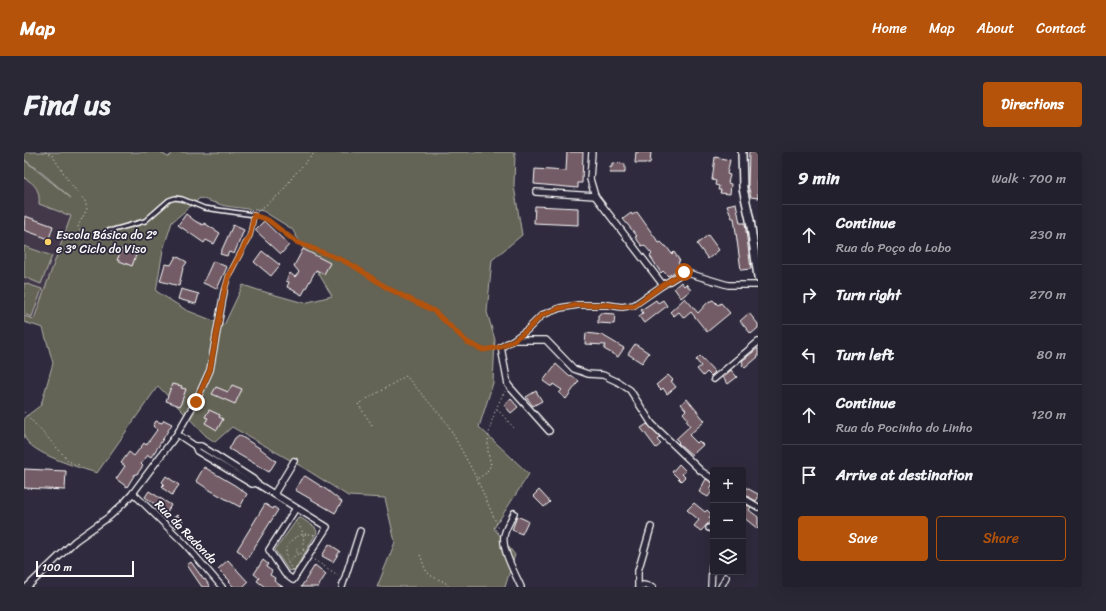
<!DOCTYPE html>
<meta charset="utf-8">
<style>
:root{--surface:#23202e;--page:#2b2836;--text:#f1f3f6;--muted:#a3a3aa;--line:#403e4a;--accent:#b45309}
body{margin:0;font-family:Sriracha,sans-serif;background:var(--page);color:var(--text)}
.controls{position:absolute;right:12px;bottom:12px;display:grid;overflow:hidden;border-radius:4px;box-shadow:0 4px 16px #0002}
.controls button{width:36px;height:36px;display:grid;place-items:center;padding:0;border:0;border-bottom:1px solid var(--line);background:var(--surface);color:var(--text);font:20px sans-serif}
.scale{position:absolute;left:12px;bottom:10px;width:98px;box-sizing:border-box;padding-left:4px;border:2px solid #fff;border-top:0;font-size:11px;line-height:14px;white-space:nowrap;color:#fff;-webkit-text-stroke:3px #2f2a3d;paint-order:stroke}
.stop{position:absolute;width:12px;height:12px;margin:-9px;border:3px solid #b45309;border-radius:50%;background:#fff}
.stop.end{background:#b45309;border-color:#fff;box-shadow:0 1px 4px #0008}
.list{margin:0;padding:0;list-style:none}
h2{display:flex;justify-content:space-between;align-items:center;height:52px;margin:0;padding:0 16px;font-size:17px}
h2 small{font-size:13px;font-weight:400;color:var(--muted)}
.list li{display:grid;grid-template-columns:26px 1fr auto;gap:12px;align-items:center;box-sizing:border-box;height:60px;padding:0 16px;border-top:1px solid var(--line)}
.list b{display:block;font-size:15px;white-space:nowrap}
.list p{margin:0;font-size:13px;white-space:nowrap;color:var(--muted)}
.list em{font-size:13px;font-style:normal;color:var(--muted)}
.actions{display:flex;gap:8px;padding:12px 16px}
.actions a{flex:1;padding:9px 0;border:1px solid var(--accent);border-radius:4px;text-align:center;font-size:14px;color:var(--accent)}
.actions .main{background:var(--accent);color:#fff}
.icon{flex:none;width:22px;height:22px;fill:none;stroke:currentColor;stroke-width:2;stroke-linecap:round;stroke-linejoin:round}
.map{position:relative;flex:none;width:734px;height:435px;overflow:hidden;border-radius:4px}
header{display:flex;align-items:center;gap:24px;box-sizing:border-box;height:56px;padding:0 20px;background:var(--accent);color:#fff}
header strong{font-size:19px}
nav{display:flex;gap:22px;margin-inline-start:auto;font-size:14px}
.intro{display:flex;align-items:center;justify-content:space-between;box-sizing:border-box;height:96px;padding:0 24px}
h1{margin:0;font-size:28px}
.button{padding:10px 18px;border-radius:4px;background:var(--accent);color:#fff;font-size:14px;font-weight:700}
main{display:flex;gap:24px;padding:0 24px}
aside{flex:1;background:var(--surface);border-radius:4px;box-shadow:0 4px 16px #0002}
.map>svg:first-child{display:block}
</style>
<header>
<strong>Map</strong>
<nav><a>Home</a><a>Map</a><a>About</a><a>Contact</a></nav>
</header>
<div class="intro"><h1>Find us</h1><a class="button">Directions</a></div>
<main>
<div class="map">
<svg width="734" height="435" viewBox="0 0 734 435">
<rect width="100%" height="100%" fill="#2f2a3d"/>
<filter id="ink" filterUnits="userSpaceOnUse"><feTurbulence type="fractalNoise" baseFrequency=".025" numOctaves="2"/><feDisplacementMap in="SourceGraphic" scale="8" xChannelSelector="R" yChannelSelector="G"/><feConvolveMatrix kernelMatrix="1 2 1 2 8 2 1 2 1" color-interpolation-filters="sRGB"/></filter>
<g filter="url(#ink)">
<path fill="#433949" d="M0,7L23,25L59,56L19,176L0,170Z"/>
<g fill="#646456" stroke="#b2b2aa" fill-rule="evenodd">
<path d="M0,0H136L144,5L150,0H491L490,34L498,83L468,108L463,160L471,188L469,231L455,275L505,322L470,376L491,403L481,435H353L371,390L361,346L324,344L280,316L208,275L191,290L182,284L134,234L73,321C56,316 6,302 0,284C0,279 0,271 0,266L17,253L29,211L19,176L0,170V164L10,167L47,64L15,52C16,39 12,32 0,26V8L47,46L23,25L0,7ZM176,46L201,54L239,59L268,77L308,144L280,151L234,138L219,133L200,173L162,158L132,139L139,98L148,70Z"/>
<path d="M0,94L28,104L17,132L0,125Z"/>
<path d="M0,131L18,137L8,165L0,162Z"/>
<path d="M274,366H277L291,375L293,380L271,418L265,419L251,398Z"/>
</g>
<g fill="#735b66" stroke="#fff">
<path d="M543,0H559L558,31H554V36L510,32L511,17L542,19Z"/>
<path d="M612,0H627L626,11H611Z"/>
<path d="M725,0H734V46L727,45L724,33Z"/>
<path d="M691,5L706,8L703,22L706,23L704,31L707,32L706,42L696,41L697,38H694L695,34L691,33L692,29L688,28Z"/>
<path d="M588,11L601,12V21H585L586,15H588Z"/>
<path d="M712,51L716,71H721L727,117L717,118L710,66H708L703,53Z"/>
<path d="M511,54L554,56V73L510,71Z"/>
<path d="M613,60L635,91L637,90L641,94H642L648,102L650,100L656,109L654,110L657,116L644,124L639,119L637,121L626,104L628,102L620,93L618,94L611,85L613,84L599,67L607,61L608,63Z"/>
<path d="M162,62L171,69L179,73L180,71L196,81L190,92L182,88L180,91L154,73Z"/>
<path d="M1,64L29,74L25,87L0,78Z"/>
<path d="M240,69L265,93L257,102L231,78Z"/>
<path d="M209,73L220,78L210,102L205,100L203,104L196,102Z"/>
<path d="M684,83L695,98L684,107L673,92Z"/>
<path d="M98,97L112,103L108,114L93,108Z"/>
<path d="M279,97L306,111L300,122L292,118L278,143L263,135L265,130L262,129L266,121L271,125L275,120L270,114Z"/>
<path d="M238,99L256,113L247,124L230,110Z"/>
<path d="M152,104L163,110L159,116L155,134L136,129L141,112L147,113Z"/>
<path d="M189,109L203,115L193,137L179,131Z"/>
<path d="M657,130L660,134L662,132L667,138L657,146L650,136Z"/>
<path d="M157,137L175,142L172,152L154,147Z"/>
<path d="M661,146L674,161L684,150L689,148L694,153L697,151L706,161L683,180L667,160L660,166L655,160L650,164L646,160Z"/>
<path d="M632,148L634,151L639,148L643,154L621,171L619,170L615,164L619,161L617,158Z"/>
<path d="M576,161L591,162L590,172L574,171V163H576Z"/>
<path d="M725,161L734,172V176L727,182L716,169Z"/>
<path d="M562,181L578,183L600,196L594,205L580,197L582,193L561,192Z"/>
<path d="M611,192L625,201L618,211L604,202Z"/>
<path d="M734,196V205L721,216L718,213L719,211L718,209Z"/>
<path d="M676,204L691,220L687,224L683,220L679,224L673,217L677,214L672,208Z"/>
<path d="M532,212L546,225L547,223L555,229L542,247L535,241L538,238L529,232L528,234H526L519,229Z"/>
<path d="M707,218L713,225L704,232L699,225Z"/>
<path d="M644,223L649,228L647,229L652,235L643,242L639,236L637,238L632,233Z"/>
<path d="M148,232L158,234L157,236L162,237L156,254L142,249Z"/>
<path d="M208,233L218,237L211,252L188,242L192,235L204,240Z"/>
<path d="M512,239L518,249L509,254L502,245Z"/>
<path d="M487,247L494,255L487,261L480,253Z"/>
<path d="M663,247L681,269L665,283L673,291L675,289L679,293L668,303L654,291L655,290L652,287L666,274L662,268L664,267L659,261L662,258L657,252Z"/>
<path d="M185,258L196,263L195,265L199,267L193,278L181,271L184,266L181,265Z"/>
<path d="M140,268L148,272L134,295L127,305L124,303L117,312L119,314L113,322H111L103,335L92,327L101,314L97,311L105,300L110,304L120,291L122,293L133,278L129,274L132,269L138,271Z"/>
<path d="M623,272L636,285L633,288L637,292L632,296L617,276Z"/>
<path d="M215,283L237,297L252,309L245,320L205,297L211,286Z"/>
<path d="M655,312L662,319L658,322L661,325L657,329L648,320Z"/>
<path d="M180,315L212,334L223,342L216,355L184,337L172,329Z"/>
<path d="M0,317L42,319L41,338L0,336Z"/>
<path d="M142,324L155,333L148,343L137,335L140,332L138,330Z"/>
<path d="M281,324L303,338L318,350L311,361L271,338L277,327Z"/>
<path d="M682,327L689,331L686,338L688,339L684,345L675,340Z"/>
<path d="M719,334L734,342V346L732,349L719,342Z"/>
<path d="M515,338L526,350L520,355L509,344Z"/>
<path d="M125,339L147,353L142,362L132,355L133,354L121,345Z"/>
<path d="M670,351L681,360L683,358L687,362L685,366L687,368L677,379L670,374L675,368L663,358Z"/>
<path d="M719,351L727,355L725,358L734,365V377L719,365Z"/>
<path d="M241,352L249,357L250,355L254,358L223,407L218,403L219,402L213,398Z"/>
<path d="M153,363L159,369L152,376L147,370V368Z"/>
<path d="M493,364L504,369L498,382L488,378Z"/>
<path d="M305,392L316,399L309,410L298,404Z"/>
<path d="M204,408L224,430L219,435H210L205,430L206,429L194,417Z"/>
<path d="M239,408L244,412L242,415L248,419L246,423L251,426L250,429L259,435H241L233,429L235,426L230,422Z"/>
<path d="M167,410L180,428L181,427L186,435H178L163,413Z"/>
<path d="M291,413L302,422L294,435H277Z"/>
</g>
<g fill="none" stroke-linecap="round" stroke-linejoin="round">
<g stroke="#fff" stroke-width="6">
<path id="service" d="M83,79L89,78L121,69L145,48L151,46L158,47L180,56L230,63L226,83L205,123L200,140"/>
</g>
<g stroke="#fff" stroke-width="8">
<g id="minor">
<path d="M568,0L566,27L571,44L639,133"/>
<path d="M512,40L571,44"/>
<path d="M490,188H522L550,217L564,222L579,223L594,230L606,238L628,272L677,319L689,327"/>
<path d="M690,227L734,190"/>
<path d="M525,279L484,233L477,195L489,188L503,178L518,163L536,156L554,153H584L598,155L610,153L639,133L660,120L704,133H734"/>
<path d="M153,282L171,294L173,299L228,332L232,331"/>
<path d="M171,294H177L229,327L232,331L303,375L269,428L261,422L245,398L272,356"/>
<path d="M109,341L161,392L198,435"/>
<path d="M250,342L270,309"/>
<path d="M719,346L734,355"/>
<path d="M490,361C487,368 481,377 480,384C478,399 491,421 497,435"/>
<path d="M685,376L689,377"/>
<path d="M3,435L51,389L86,364L100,351L109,341L153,282L172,249L186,218L200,140"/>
<path d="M318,435L336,379"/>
<path d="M614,435V419L627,375"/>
<path d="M616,435L619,433L629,435"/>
<path d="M687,435L688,414L689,412"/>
<path d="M697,435L702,425"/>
</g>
</g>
<g stroke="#fff" stroke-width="10">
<path id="tertiary" d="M718,0L719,36L726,68L734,125"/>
</g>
<g stroke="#fff" stroke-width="1" stroke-dasharray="1 3" stroke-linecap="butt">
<path d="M21,0L28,3L46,31L61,49L63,57L54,74L57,80L63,83L79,79"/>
<path d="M233,60L257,41L270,23L291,0"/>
<path d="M235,65L245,68L272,90L318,108L333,116L363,136L410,159L443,189L459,198L470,196"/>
<path d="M473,257L491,277"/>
<path d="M0,260L45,309L50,312L56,313"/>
<path d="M348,273L334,252L382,224L423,271L453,327L462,321L467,313C466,308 464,303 464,298C463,278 471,256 481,239"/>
<path d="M453,327L475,377"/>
<path d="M271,369C278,376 283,386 277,395"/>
<circle cx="276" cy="398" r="3.5"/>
<path d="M396,403C399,409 400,417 404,421C410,428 421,427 425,435"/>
<path d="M290,408L314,423"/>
<path d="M263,409L274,402"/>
<path d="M269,418C252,400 268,377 291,383"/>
</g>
<use href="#service" stroke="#2f2a3d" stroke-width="3"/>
<use href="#minor" stroke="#2f2a3d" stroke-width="5.5"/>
<use href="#tertiary" stroke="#2f2a3d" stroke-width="7"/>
</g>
</g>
<g fill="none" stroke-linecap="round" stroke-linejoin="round" filter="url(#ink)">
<path stroke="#b45309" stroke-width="5" d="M172,250L186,218L200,140L205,123L226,83L230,63L244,68L272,90L318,108L333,116L363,136L410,159L443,190L459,198L477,195L490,188L503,178L518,163L536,156L554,153H584L598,155L610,154L639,133L660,120"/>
</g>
<circle fill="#ffd166" stroke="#2f2a3d" stroke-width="1.5" cx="24" cy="90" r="4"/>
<g text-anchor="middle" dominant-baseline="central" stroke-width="3.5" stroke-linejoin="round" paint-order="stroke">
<g font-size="12" fill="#fff" stroke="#2f2a3d" text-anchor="start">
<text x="32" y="83">Escola Básica do 2º<tspan x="32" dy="14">e 3º Ciclo do Viso</tspan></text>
</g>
<g font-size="12" fill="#fff" stroke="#2f2a3d">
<text transform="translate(162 380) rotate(46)">Rua da Redonda</text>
</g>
</g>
</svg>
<div class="controls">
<button>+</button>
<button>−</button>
<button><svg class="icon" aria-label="layers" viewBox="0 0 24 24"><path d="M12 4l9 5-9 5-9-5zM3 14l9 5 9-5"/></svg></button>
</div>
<div class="scale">100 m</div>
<div class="stop" style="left:660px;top:120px"></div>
<div class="stop end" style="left:172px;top:250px"></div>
</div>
<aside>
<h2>9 min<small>Walk · 700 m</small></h2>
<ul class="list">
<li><svg class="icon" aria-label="ahead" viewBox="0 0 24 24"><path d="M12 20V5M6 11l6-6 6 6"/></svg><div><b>Continue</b><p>Rua do Poço do Lobo</p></div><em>230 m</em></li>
<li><svg class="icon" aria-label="right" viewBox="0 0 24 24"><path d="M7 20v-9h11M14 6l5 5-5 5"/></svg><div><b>Turn right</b></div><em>270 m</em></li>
<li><svg class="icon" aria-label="left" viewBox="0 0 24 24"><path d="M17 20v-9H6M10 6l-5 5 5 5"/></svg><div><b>Turn left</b></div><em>80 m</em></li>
<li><svg class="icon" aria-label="ahead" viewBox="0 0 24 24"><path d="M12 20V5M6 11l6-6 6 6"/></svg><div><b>Continue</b><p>Rua do Pocinho do Linho</p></div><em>120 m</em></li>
<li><svg class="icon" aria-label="arrive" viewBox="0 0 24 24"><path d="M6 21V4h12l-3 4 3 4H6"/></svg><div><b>Arrive at destination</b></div></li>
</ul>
<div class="actions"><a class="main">Save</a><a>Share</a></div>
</aside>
</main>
